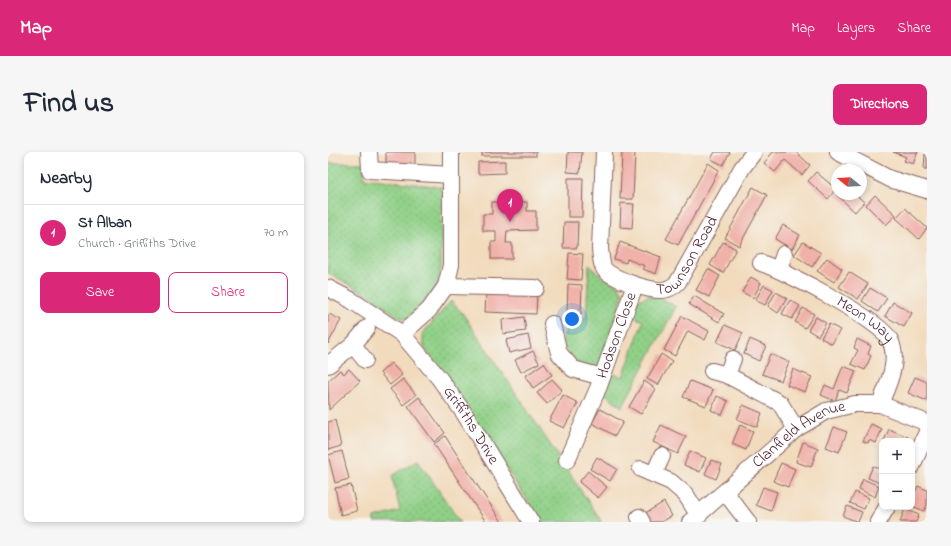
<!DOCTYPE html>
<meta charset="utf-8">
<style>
:root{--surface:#fff;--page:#f6f6f7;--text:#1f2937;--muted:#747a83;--line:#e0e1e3;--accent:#db2777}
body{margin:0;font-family:"Indie Flower",sans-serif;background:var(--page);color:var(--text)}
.controls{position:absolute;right:12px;bottom:12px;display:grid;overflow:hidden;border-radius:8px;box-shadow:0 2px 6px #0003}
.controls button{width:36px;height:36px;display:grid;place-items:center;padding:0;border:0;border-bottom:1px solid var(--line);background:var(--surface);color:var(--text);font:20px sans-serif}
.compass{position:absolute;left:503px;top:12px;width:36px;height:36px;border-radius:50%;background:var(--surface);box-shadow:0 2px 6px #0003;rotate:288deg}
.you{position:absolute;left:244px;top:167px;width:14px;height:14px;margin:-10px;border:3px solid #fff;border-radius:50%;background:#1a73e8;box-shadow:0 0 0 6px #1a73e833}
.badge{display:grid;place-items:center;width:26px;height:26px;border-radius:50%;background:var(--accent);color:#fff;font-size:13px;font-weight:700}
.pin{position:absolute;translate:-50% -33px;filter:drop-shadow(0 1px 2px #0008)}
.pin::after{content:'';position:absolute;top:21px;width:14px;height:12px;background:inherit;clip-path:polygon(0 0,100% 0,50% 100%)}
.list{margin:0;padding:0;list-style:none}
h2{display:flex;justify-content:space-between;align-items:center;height:52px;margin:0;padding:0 16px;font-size:17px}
h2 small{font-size:13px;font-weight:400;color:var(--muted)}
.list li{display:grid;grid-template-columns:26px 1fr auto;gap:12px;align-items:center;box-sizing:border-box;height:56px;padding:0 16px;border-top:1px solid var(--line)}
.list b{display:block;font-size:15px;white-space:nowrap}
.list p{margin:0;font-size:13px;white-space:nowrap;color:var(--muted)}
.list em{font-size:13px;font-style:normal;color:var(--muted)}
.actions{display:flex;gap:8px;padding:12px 16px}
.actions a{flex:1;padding:9px 0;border:1px solid var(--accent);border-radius:8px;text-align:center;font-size:14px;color:var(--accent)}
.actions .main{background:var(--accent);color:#fff}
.map{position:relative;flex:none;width:599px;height:370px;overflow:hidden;border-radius:8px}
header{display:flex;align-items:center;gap:24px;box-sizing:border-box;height:56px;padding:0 20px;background:var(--accent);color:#fff}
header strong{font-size:19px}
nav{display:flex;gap:22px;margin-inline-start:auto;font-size:14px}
.intro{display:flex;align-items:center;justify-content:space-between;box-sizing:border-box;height:96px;padding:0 24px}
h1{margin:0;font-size:28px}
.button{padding:10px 18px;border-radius:8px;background:var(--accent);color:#fff;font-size:14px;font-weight:700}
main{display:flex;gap:24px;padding:0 24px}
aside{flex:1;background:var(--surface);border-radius:8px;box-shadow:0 2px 6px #0003}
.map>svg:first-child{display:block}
</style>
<header>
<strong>Map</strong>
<nav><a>Map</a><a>Layers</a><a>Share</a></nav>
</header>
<div class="intro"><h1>Find us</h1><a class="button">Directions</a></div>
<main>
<aside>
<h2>Nearby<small></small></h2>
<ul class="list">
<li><span class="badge">1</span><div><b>St Alban</b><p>Church · Griffiths Drive</p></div><em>70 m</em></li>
</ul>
<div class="actions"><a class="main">Save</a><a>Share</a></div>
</aside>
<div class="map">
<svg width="599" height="370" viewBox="0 0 599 370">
<defs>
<pattern id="grass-dots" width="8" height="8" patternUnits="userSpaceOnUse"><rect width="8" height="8" fill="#90d087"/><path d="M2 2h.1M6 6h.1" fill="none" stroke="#7eb275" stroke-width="1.8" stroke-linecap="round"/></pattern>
</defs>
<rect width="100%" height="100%" fill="#f6f6f2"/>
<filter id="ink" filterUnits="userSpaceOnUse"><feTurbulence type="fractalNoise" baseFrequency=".025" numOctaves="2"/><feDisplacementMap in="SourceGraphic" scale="8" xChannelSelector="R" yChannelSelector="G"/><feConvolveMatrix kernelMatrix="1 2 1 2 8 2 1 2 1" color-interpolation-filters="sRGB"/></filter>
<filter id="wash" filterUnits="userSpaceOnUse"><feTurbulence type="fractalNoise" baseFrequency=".012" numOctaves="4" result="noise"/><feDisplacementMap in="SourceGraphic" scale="16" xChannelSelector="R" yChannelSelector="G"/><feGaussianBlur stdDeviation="0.9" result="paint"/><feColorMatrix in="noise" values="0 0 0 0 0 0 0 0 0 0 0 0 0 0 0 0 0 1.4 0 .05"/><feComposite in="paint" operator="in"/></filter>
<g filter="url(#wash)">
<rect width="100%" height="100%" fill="#f2dbbd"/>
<g fill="url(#grass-dots)" stroke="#6d7859">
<path d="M0,11H36V26L114,35L113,116L108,136L79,167L69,164L42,144L0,121Z"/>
<path d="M261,113L276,126L291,134L295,142L270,217L247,211L234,191L238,175V166H258Z"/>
<path d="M322,143L335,147L348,155L294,255L276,241L283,221L295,225L315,169L304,164L309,149Z"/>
<path d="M123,149L135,162L274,370H214L96,195L94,182Z"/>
<path d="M90,308L132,370H46V366L72,359L64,324Z"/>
</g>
<g id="blocks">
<g fill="#f0b1a9">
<path d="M58,0H87V14L58,13Z"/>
<rect x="154" y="0" width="54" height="4"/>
<path d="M240,0H254L252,21L239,20Z"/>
<path d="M294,0H307L305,47H292Z"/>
<path d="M387,0H402L395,13L383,7Z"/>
<path d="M445,0H468L482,13L474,23L457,8L447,20L436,11Z"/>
<path d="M565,0H590L585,12L576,9L578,5Z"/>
<path d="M597,2H599V17H596Z"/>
<path d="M177,9V21L150,22V10Z"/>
<path d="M380,11L391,18L350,93L338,87Z"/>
<path d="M488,20L508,37L500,47L480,29Z"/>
<path d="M240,26H255L254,65H240Z"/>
<path d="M425,35L439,43L411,94L397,86Z"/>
<path d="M508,42H527L536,50L527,60Z"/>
<path d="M547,43L568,63L558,73L538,53Z"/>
<path d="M164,50H199V59H208V78L179,79L178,91H184V107H163V90H168V79H155V62H164Z"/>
<path d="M293,51L306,52L304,76L292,75Z"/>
<path d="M577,56L599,76L591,87L568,66Z"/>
<path d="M236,70H250L249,96H235Z"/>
<path d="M455,73L472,83L464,97L447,87Z"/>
<path d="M292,90L333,105L328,122L315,117L317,114L299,107L298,111L286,107Z"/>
<path d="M395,90L408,97L395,121L382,113Z"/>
<path d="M475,90L493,101L484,115L466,103Z"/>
<path d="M241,101L255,102L253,128L239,127Z"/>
<path d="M499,106L514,117L506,130L489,119Z"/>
<path d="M380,117L392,124L381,145L368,138Z"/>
<path d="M521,120L540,132L530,147L511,135Z"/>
<path d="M423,125L433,131L425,146L414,140Z"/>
<path d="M240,132L254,133L253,162L239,161Z"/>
<path d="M436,133L445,138L437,153L427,148Z"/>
<path d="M542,136L559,146L550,160L534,149Z"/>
<path d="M448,140L459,146L450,161L440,154Z"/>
<path d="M158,141L209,142L208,162L157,160Z"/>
<path d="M366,144L396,162L391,170L361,152Z"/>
<path d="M462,148L472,154L464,167L454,162Z"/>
<path d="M565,150L584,161L576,175L557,164Z"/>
<path d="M475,156L486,162L477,176L467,170Z"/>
<path d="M1,162L13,168L0,192V164Z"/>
<path d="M354,164L381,179L377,188L360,179L347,204L336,198Z"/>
<path d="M196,165L198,179L175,182L174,168Z"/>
<path d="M488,165L498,171L490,184L480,178Z"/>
<path d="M501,172L512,178L504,192L493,186Z"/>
<path d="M397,173L415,181L407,198L389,190Z"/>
<path d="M200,183L203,196L181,201L178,188Z"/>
<path d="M422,187L438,194L431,209L416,202Z"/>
<path d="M529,187L543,194L540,202L543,204L537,218L523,212L530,198L526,196Z"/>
<path d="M205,199L211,211L193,220L187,208Z"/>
<path d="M333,202L344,209L330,233L319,227Z"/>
<path d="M442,202L461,210L453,229L434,222Z"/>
<path d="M63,211L74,223L62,233L52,221Z"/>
<path d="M216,211L224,223L205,236L197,224Z"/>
<path d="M515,214L528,219L519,241L511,238L507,249L493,243L497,233L506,237Z"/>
<path d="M21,217L32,229L1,258L0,229L12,218L16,222Z"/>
<path d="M465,217L484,225L477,240L459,233Z"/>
<path d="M587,225L599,230V249L580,241Z"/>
<path d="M75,227L88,243L75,253L62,237Z"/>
<path d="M224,227L234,238L219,252L209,241Z"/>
<path d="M316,229L328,237L313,262L301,255Z"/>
<path d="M362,229L385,238L378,254L355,245Z"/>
<path d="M235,243L250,251L236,276L221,269Z"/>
<path d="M389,244L400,249L394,263L383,258Z"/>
<path d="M91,245L117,281L106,290L80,254Z"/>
<path d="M415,253L434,261L429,275L409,267Z"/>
<path d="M272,257L295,270L287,284L264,271Z"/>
<path d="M7,268L13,294L0,298V270Z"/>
<path d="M543,272L554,277L548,291L541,288L540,291L535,289Z"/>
<path d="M333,273L358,285L350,302L325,290Z"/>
<path d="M412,273L425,279L418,298L404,292Z"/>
<path d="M506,275L519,280L511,300L498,295Z"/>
<path d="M561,277L580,285L578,289H556Z"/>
<path d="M117,284L135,312L174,370H158L106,292Z"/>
<path d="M475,290L490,296L483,315L468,310Z"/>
<path d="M14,299L21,327L7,331L0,303Z"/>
<path d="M362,299L378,306L372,320L356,313Z"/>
<path d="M269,305L289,317L282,329L262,317Z"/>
<path d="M383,308L394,312L388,327L377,322Z"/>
<path d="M453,311L467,317L460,335L445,329Z"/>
<path d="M545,314L554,318L552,331L540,326Z"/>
<path d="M260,319L279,335L270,346L251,330Z"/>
<path d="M535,327L551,334L547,345L531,337Z"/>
<path d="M23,333L29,359L13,363L7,336Z"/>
<path d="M590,334L599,338V353L596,359L584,354V347Z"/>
<path d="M435,335L449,340L443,359L428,353Z"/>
<path d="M527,340L541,346L536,357L522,351Z"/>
<path d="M336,350L344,364L333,370H319L314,363Z"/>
<path d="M519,354L534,360L530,370L515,364Z"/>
<path d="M577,357L591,363L588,370H572Z"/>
</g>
</g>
</g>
<g filter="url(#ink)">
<use href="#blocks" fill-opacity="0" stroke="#85615e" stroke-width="1"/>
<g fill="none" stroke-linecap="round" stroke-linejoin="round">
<g stroke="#85615e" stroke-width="18">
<g id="minor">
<path d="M41,0L42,18L123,23"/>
<path id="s1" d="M276,0L272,97C273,104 273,116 279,120C290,128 327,142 339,137C343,136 347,133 350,130L414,16L426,0"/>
<path d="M510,0L562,27L599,38"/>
<path id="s2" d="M433,111C457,119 553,168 562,188C572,209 560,232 552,252"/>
<path d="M451,117L456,102"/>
<path d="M118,134L208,136"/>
<path id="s3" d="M0,136L23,148L74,182L111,226L136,261L203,370"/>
<path d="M224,172L231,201L245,217L274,225"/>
<path d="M74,182L101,158L118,134L123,113V0"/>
<path d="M25,193L37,208"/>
<path d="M0,213L25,193L39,176"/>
<path d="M384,219L399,223L452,251L468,277"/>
<path d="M399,223L405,207"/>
<path id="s4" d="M239,308L271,234L307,133"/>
<path d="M584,314L599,280"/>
<path d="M313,317L343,330L358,343L371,364"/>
<path d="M326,322L334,304"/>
<path d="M397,340L420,370"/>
<path d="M311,365L314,370"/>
<path id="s5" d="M362,370L468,277L498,259L527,252H552L599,271"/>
<path d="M550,370L559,355"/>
</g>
</g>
<use href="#minor" stroke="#fff" stroke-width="16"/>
</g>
</g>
<g text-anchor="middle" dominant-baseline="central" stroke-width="3" stroke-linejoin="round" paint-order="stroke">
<g font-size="16" fill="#4a1f2b" stroke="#f6f6f2">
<text stroke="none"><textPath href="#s1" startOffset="223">Townson Road</textPath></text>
<text stroke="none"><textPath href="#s2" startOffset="119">Meon Way</textPath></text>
<text stroke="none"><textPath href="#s4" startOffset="134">Hodson Close</textPath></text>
<text stroke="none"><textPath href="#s3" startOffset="202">Griffiths Drive</textPath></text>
<text stroke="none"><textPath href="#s5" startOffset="141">Clanfield Avenue</textPath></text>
</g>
</g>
</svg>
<div class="controls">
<button>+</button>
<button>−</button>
</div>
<svg class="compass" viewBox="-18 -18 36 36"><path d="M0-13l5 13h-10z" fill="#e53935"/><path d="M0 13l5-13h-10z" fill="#747a83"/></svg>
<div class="you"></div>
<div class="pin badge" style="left:182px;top:70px">1</div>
</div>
</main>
